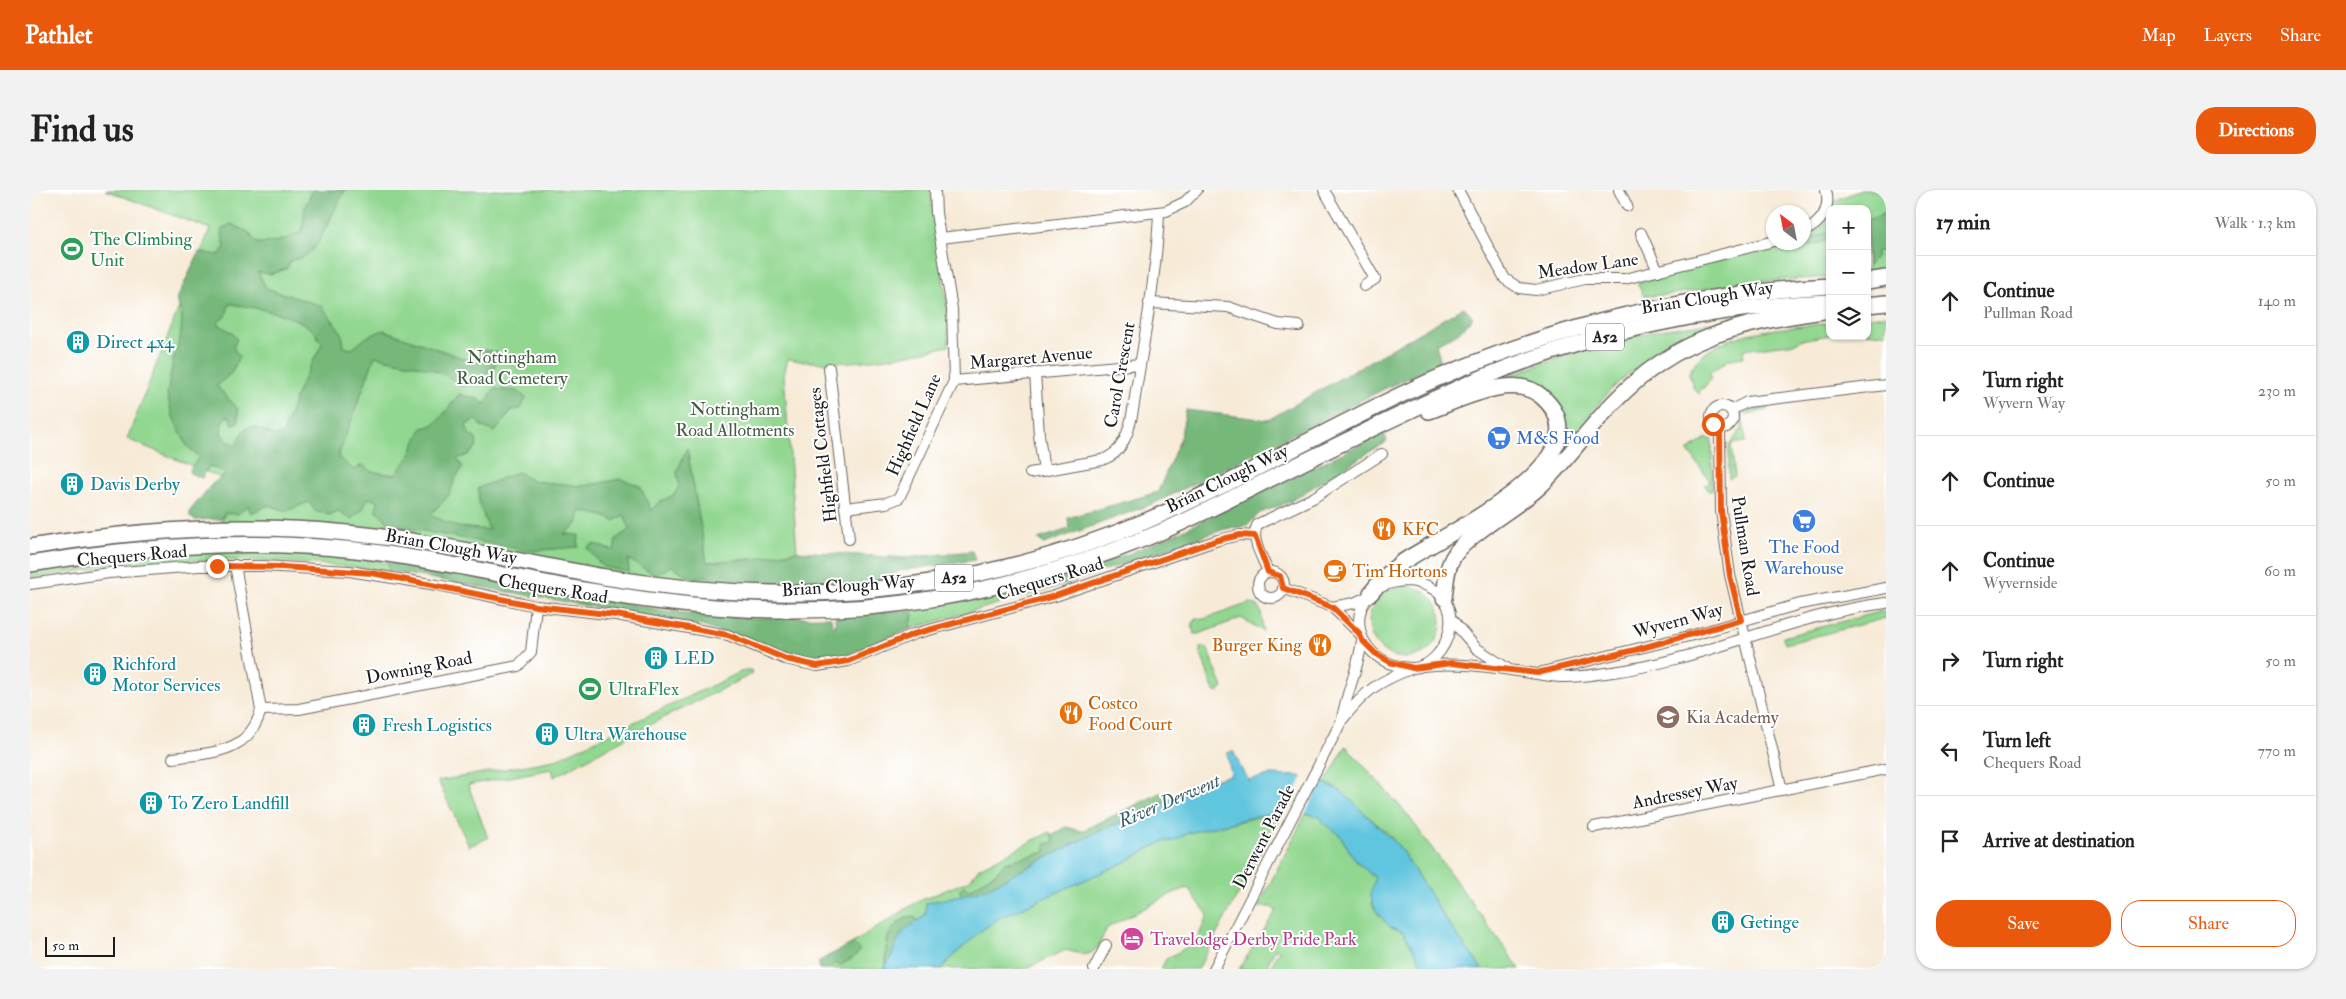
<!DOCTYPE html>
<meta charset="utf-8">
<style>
:root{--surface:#fff;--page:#f2f2f2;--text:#222;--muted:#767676;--line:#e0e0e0;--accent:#ea580c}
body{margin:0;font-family:"IM FELL Double Pica",serif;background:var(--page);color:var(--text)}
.controls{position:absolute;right:15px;top:15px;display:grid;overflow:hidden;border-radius:10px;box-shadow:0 1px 4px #0004}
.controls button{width:45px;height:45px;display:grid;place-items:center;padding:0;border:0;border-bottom:1px solid var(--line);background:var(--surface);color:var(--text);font:25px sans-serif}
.compass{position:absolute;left:1736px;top:15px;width:45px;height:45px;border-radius:50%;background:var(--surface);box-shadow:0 1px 4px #0004;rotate:328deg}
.scale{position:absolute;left:15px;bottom:12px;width:70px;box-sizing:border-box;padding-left:5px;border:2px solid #1c1c1c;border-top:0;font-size:14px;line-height:18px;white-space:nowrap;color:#1c1c1c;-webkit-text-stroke:4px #fff;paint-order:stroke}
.stop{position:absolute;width:15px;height:15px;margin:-11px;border:4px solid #ea580c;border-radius:50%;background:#fff}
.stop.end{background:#ea580c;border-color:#fff;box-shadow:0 1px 5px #0008}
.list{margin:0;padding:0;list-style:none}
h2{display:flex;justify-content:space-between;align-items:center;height:65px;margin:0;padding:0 20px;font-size:21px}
h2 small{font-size:16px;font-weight:400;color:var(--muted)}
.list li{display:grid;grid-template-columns:32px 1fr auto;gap:15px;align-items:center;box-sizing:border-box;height:90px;padding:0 20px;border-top:1px solid var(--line)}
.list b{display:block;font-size:19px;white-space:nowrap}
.list p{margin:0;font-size:16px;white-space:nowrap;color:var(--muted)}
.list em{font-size:16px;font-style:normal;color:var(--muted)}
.actions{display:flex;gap:10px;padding:15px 20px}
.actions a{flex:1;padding:11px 0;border:1px solid var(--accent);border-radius:20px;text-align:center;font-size:18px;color:var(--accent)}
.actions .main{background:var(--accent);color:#fff}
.icon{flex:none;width:28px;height:28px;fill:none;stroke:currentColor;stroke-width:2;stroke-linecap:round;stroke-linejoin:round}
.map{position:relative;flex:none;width:1856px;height:779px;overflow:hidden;border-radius:20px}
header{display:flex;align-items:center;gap:30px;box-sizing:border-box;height:70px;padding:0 25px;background:var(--accent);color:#fff}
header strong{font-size:24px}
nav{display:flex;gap:28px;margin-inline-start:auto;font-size:18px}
.intro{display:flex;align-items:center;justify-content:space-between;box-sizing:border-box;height:120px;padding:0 30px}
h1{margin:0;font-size:35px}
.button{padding:12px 22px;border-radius:20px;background:var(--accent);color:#fff;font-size:18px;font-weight:700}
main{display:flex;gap:30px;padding:0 30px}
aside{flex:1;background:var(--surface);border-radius:20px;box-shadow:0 1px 4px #0004}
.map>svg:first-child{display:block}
</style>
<header>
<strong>Pathlet</strong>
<nav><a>Map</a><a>Layers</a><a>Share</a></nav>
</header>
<div class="intro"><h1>Find us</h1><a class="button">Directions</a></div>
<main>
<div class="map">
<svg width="1856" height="779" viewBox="0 0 1856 779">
<rect width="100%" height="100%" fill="#fff"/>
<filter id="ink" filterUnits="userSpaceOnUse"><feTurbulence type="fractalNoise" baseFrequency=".02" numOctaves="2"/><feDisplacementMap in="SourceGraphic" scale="10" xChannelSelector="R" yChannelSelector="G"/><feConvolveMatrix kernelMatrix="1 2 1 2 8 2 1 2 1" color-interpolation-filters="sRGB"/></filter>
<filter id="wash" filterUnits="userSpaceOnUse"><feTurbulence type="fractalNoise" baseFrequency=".0096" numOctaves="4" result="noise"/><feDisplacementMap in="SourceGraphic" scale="20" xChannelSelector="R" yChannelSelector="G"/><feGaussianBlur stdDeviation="1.12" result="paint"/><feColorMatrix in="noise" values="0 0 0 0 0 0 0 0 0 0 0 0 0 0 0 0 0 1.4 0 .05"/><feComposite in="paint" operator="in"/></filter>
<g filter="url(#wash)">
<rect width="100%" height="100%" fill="#f7ebd8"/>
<g fill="#91d790" stroke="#567a56">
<path d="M75,0H900L917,115L919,156C866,167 812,179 758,169L754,184L767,361L723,369L678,373L690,396L191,332L195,323L218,315L221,323L239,315L256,321L264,318L97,249L180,39Z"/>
<path d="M1831,0H1856V85L1837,86V19H1803L1804,11Z"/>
<path d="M1800,26V87L1722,92L1637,105L1614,106L1607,93L1749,53L1774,52V45L1789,40Z"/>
<path d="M1856,125V143L1837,144V127Z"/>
<path d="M1700,130L1701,132C1661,143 1617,166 1587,194C1566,214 1549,239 1531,262C1541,220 1526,189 1479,189V185L1579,151L1636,139Z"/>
<path d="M1800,133V145L1770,150L1766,153L1713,160L1714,167L1700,169L1679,183L1681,188L1674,198H1671L1669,204L1664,199L1659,183C1681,138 1756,139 1800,133Z"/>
<path d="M1737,217L1738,220L1712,225L1716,252L1701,254L1705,286L1699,289V256L1712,238V225L1716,220Z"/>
<path d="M1676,248L1682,250V301H1679L1675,295L1680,291L1658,261Z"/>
<path d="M186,361H230L342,370L358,373L359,381C278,372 195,366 113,374C75,377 38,383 0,388V381L123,365Z"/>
<path d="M1035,383L1032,388L1025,392L1023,398L880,439L883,424L876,420L935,411Z"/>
<circle cx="1375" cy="432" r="36"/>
<path d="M1220,413L1228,416L1231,422L1233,441L1211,428L1169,444H1164L1162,435L1166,429H1174Z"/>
<path d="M1856,420V428L1755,454L1753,447Z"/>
<path d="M1177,457L1193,498L1187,503L1183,499L1170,461V458Z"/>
<path d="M715,480H721L722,484L627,531L524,587L522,579L438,595L458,648L439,656L408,591L524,570Z"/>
<path d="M1316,556L1377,624L1490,779H1452L1420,736L1368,655L1356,642L1305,597L1295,593Z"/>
<path d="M1253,621L1168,779H1131L1136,769L1166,752L1178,725L1158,698L1143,703L1077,738L1068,757L1061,763L1054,765L1036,760L995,779H910L949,742L969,728L1091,674L1134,651H1143L1158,643Z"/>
<path d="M1276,623L1292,628L1293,633L1309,644L1326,671L1345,688L1342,714L1346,721L1359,736L1373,742L1395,779H1240L1249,760L1246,758L1235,779H1209L1246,721L1241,717H1228Z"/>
<path d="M1020,642L1024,651L1017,662L975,672L968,681L939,700L933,696L930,699L931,706L896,713L897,722L889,731L882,726C857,733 855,753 856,776L853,779H802L804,773L830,760L823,753L887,712L940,690L949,678Z"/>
</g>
<g fill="#74b87a" stroke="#486a4b" fill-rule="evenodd">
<path d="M283,0H315L287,55L275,66L261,71L256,79L241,84L228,82L236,98L292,116L312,143L314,157L322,159L337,147L353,140L447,173L452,160L467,162L464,179L454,185L448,195L430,196C409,175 373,174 345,166L308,267L324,280L332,275L341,281L365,285L379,267L392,238C396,237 401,236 404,234C408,232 427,208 429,204L448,209L455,214L464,199L488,201L496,208L491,219L482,220L465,242L451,236L446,229L436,235L438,243L446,249L447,256L440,264L427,269L433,277L425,289L419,305L400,325L428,337L459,340L449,314L448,298L488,282L503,291L553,296L591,289L610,296L621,320L629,312L644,305L649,296L647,282L657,258L677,372L723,369L767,361L875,368L942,361L945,370L869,381L862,386L844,392L758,397L690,396L677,386L661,388L642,376L625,385L598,369L599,382L573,377L557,358L564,354L584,361L586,349L600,339L594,325L584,331C571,323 564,325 550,321L547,334L534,344L549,345L548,357L499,361L361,335L346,320L348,311L338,308L333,319L321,329L309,321L299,325L285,321L279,312L256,321L239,315L221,323L218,315L208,324L195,323L191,329L165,330L160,327V321L182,294L197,283L179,276L172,288L160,283L159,281L169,267L157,256L142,225L137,204L143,170L150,149L152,129L147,109L169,62L189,65L195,57L191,40L201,34L218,42L227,53C245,53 257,50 272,41L275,16ZM199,114C214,115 262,125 274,134C283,139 287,145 292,154L268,200L253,243L244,246C224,235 214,230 207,255L197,251L191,243L192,233L196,226L200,228L202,234L208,233V219L187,196L202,182L209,167L203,157L207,149L201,142L187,133L196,126Z"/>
<path d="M1856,23V60L1845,62L1847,67L1838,76L1837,30Z"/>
<path d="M1800,42V50L1754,62L1750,59Z"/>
<path d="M1434,117L1443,127L1428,143L1406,154L1411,173L1354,199L1125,313L1014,354L1008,349L1039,339L1038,328L1128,302L1150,249L1156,220L1238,230Z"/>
<path d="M1354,243L1357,251L1259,312L1230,323L1217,336L1195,339L1023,398L1025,392L1035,383L1098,364L1149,342Z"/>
<path d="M358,373L384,375L643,422L717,428L801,427L802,436H806L805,427L876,420L883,424L880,439L814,466L793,471L752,463L672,436L359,381Z"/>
<path d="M1130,603L1141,609L1065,643L953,700L931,706L930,699L933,696L939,700L968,681L975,672L1016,662L1015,654L1024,652L1022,646L1036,637L1052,641Z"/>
<path d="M883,726L889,731C866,744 870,759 856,776C855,753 857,733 883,726Z"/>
<path d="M823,753L830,760L823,768L811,775L805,773L802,779H789V771Z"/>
</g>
<path fill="#61c5de" stroke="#3e707d" d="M1203,561L1214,584L1219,590L1242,585L1268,586L1295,593L1311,601L1368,655L1420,736L1452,779H1395L1373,742L1359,736L1346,721L1340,704L1345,688L1326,671L1309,644L1293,633L1292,628L1280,624L1249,621L1158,643L1143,651H1134L1091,674L969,728L949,742L910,779H853C864,767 863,757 872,744C878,735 889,732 896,724V713L953,700L1065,643L1107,626L1177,592L1201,585L1197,563Z"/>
<path fill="#f7ebd8" d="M1274,585L1292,590L1274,626L1253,624Z"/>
</g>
<g filter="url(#ink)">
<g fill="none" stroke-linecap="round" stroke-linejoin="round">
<g stroke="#69645e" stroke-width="12">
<g id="minor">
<path d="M1294,0L1345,89L1334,96"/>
<path d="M1428,0L1475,89L1489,98L1506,100L1555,89H1595L1744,51"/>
<path d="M1589,0L1597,16"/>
<path d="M1774,41C1791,34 1801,19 1796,0"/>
<path d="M1611,43L1628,81"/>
<path d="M911,48L1136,21L1155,12L1167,0"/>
<path d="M1119,113L1198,117L1248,134L1269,136"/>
<path d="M799,178L819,349"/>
<path d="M1005,183L1009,245L1014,281"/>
<path d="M924,191L1110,174"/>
<circle cx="1692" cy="227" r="11"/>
<path d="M1701,220L1717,212L1856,195"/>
<path d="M1690,238L1691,321L1700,385L1752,600"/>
<path d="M1000,283L1072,270C1080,267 1088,262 1092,254C1103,236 1104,209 1108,188C1117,133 1127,77 1129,22"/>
<path d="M815,318L856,313L869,308L924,191L922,119L906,23L905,0"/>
<path d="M1238,382C1233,368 1219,348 1228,334L1283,308L1352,264"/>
<circle cx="1241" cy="395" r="13"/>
<path d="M1380,391C1449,402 1416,480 1381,478C1315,474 1309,391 1380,391Z"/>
<path d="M0,394L79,383L169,376H232L319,381L407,395L506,416L586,425L698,445L755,469L787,476L818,471L884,444L1025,406L1188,350L1210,345L1225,346"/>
<path d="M1253,398L1302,417L1329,443"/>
<path d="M1302,417L1324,413L1339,406"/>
<path d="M1421,429L1446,458L1478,479"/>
<path d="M1391,476C1438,470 1484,482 1530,487C1548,488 1566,484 1583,482C1676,469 1763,424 1856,413"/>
<path d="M1512,482L1663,445L1770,414L1856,398"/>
<path d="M231,520L269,519L488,476L501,462L506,416"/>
<path d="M1312,529C1316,502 1329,478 1332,450"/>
<path d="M143,568C182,562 219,564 231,520L205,375"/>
<path d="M1564,637L1856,579"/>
<path d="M1064,779L1076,755"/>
<path d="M1184,779L1312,530C1336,500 1347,492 1383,478"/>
</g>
</g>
<g stroke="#69645e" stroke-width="18">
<g id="highway">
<path d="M1837,91L1856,88"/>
<path d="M1837,115L1856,113"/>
<path d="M0,357C105,340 211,332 317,343C404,351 489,372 575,387C683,405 792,410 901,392C974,381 1048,360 1116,331C1217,288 1310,230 1410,187C1534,134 1666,103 1800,96"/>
<path d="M0,374C108,356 217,348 326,360C407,369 486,389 566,402C676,421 790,428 901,409C975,397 1047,376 1116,348C1154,333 1190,314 1226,296C1301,258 1377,220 1454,187C1563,142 1682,116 1800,112"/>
<path d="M1341,403C1350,391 1359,382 1371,373C1407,348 1585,268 1511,206C1483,182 1430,210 1399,221"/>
<path d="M1414,408C1416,393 1416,377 1425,364C1441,342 1486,318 1508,298C1537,271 1558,238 1586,210C1647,147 1710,133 1793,121"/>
</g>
</g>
<use href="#minor" stroke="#fff" stroke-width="10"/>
<use href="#highway" stroke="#fff" stroke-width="15"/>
</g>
</g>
<g fill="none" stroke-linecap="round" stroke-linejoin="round" filter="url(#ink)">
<path stroke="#ea580c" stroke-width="6" d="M187,376L252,377L342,383L506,416L586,425L698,445L756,469L787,476L818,471L884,444L1025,406L1188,350L1210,345L1225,346L1238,382L1250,386L1253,398L1302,417L1329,443L1332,450L1345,463L1360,472L1383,478L1422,473L1507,483L1605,460L1711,430L1700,386L1691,321L1690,238L1683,234"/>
</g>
<defs>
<g id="stadium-disc" transform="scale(1.25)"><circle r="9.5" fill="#2e9e5b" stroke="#fff"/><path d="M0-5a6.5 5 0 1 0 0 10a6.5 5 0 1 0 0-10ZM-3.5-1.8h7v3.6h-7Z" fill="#fff"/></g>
<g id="building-disc" transform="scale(1.25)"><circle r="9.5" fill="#0f9aa8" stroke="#fff"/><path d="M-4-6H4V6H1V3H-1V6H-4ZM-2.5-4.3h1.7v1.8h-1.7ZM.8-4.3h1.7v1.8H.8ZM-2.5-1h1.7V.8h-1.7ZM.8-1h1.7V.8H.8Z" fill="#fff"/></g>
<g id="supermarket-disc" transform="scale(1.25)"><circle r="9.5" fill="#3f7fe0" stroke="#fff"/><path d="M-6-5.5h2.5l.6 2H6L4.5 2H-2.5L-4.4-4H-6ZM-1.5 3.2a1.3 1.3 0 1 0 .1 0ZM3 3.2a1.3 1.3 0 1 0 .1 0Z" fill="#fff"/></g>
<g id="restaurant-disc" transform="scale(1.25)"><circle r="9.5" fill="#e8710a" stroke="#fff"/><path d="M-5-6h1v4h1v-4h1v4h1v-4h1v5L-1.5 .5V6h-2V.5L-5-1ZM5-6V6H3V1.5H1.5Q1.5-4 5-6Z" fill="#fff"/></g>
<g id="cafe-disc" transform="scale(1.25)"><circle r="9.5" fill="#e8710a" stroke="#fff"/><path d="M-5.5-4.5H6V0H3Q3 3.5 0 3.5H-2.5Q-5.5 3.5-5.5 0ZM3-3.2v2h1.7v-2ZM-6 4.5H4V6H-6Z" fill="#fff"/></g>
<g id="university-disc" transform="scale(1.25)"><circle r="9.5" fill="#8d6e63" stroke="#fff"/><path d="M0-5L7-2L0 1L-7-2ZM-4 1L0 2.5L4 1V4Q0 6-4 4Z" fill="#fff"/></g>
<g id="hotel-disc" transform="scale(1.25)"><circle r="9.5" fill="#d1479c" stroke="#fff"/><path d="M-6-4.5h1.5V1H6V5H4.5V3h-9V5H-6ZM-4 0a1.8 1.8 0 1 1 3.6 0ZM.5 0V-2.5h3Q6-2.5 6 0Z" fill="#fff"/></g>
</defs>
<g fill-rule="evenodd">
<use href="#stadium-disc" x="42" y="59"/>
<use href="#building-disc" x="48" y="152"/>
<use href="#supermarket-disc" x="1469" y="248"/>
<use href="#building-disc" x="42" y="294"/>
<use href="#supermarket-disc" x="1774" y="331"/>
<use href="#restaurant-disc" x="1354" y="339"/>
<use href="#cafe-disc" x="1305" y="381"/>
<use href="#restaurant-disc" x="1290" y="455"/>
<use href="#building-disc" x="626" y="468"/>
<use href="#building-disc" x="65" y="484"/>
<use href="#stadium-disc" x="560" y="499"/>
<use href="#restaurant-disc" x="1041" y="523"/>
<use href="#university-disc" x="1638" y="527"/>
<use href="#building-disc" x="334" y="535"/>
<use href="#building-disc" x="517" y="544"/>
<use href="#building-disc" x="121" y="613"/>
<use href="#building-disc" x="1693" y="732"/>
<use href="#hotel-disc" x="1102" y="749"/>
</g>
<g text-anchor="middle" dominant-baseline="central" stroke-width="4" stroke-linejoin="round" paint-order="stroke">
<g fill="#fff" stroke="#606060" stroke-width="1">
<rect x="1556" y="133.5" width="38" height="27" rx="4"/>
<rect x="905" y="374.5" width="38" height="27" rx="4"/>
</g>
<g font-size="16" font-weight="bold" fill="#1c1c1c">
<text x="1575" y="147">A52</text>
<text x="924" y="388">A52</text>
</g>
<g font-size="18" fill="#27864d" stroke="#fff" text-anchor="start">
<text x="60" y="49">The Climbing<tspan x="60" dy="21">Unit</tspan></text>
<text x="578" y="499">UltraFlex</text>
</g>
<g font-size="18" fill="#1c1c1c" stroke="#fff">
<text transform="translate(1558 76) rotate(-8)">Meadow Lane</text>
<text transform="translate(1677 108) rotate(-9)">Brian Clough Way</text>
<text transform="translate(1001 168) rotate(-5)">Margaret Avenue</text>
<text transform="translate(1090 185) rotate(-80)">Carol Crescent</text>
<text transform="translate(884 235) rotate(-66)">Highfield Lane</text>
<text transform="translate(793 265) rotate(-97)">Highfield Cottages</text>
<text transform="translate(1197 289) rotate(-26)">Brian Clough Way</text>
<text transform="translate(1715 356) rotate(81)">Pullman Road</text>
<text transform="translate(421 357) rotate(10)">Brian Clough Way</text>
<text transform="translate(102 366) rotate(-5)">Chequers Road</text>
<text transform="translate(1020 389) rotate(-17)">Chequers Road</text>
<text transform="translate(818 396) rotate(-4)">Brian Clough Way</text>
<text transform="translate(523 399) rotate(9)">Chequers Road</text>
<text transform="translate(1648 431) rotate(-15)">Wyvern Way</text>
<text transform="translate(389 478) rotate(-11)">Downing Road</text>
<text transform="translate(1655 603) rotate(-11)">Andressey Way</text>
<text transform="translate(1234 647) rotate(-63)">Derwent Parade</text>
</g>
<g font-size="18" fill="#0d838f" stroke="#fff" text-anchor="start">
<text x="66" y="152">Direct 4x4</text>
<text x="60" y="294">Davis Derby</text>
<text x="644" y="468">LED</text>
<text x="82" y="474">Richford<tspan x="82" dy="21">Motor Services</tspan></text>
<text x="352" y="535">Fresh Logistics</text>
<text x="534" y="544">Ultra Warehouse</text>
<text x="138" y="613">To Zero Landfill</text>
<text x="1710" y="732">Getinge</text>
</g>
<g font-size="18" fill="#455d45" stroke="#fff">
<text x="482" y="167">Nottingham<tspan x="482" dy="21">Road Cemetery</tspan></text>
<text x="705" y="219">Nottingham<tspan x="705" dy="21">Road Allotments</tspan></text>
</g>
<g font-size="18" fill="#366cbe" stroke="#fff" text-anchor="start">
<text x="1486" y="248">M&amp;S Food</text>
<text x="1774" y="357" text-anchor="middle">The Food<tspan x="1774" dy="21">Warehouse</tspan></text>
</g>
<g font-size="18" fill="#c56008" stroke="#fff" text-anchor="start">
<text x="1372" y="339">KFC</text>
<text x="1322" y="381">Tim Hortons</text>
<text x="1272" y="455" text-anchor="end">Burger King</text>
<text x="1058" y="513">Costco<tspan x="1058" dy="21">Food Court</tspan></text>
</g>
<g font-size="18" fill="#785e54" stroke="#fff" text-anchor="start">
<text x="1656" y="527">Kia Academy</text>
</g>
<g font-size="18" fill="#b23c85" stroke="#fff" text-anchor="start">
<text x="1120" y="749">Travelodge Derby Pride Park</text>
</g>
<g font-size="19" font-style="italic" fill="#38606a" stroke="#fff">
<text transform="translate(1139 611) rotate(-23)">River Derwent</text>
</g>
</g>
</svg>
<div class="controls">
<button>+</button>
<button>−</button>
<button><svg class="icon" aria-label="layers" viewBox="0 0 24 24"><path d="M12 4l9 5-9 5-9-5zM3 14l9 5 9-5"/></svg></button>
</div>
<svg class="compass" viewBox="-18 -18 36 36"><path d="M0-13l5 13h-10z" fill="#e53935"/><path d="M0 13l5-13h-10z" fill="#767676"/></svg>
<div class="scale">50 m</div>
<div class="stop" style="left:1683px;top:234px"></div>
<div class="stop end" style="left:187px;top:376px"></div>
</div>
<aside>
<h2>17 min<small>Walk · 1.3 km</small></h2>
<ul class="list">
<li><svg class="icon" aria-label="ahead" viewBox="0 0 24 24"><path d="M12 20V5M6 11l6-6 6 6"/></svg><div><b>Continue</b><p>Pullman Road</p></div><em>140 m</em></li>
<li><svg class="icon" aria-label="right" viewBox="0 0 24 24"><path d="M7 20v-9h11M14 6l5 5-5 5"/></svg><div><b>Turn right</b><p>Wyvern Way</p></div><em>230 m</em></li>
<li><svg class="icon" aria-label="ahead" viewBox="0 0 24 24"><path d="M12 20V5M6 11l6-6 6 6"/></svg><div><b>Continue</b></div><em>50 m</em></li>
<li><svg class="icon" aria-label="ahead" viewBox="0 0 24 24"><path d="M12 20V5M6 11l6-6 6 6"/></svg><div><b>Continue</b><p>Wyvernside</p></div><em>60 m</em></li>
<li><svg class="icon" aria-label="right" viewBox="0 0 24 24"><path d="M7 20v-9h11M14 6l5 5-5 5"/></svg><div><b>Turn right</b></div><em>50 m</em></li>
<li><svg class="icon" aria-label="left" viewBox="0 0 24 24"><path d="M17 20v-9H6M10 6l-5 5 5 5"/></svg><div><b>Turn left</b><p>Chequers Road</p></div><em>770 m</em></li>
<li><svg class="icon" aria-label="arrive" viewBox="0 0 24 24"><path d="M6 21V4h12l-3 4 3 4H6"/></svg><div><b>Arrive at destination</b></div></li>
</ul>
<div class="actions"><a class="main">Save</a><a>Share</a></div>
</aside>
</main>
